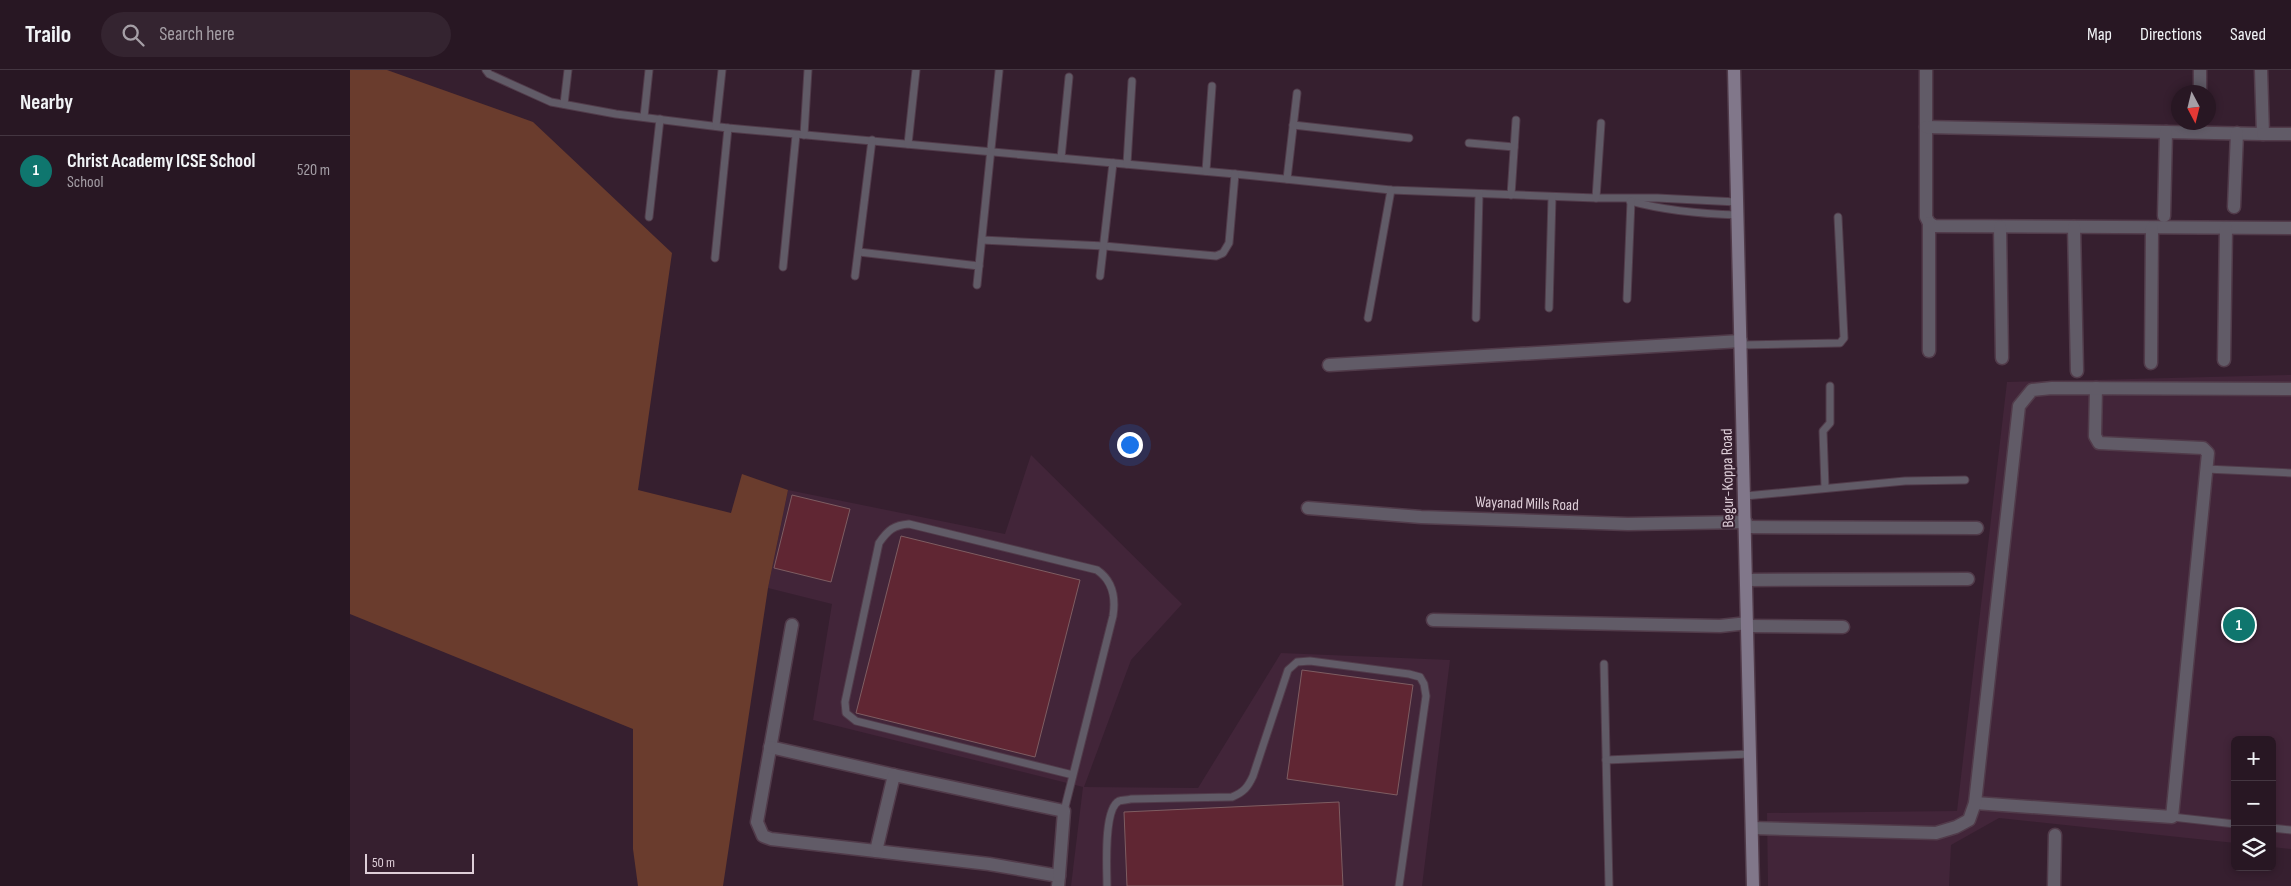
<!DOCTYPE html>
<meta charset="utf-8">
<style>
:root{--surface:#281723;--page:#342430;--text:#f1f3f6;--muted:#a59fa6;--line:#443641;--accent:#0f766e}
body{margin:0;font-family:"Sofia Sans Condensed",sans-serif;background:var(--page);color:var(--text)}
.controls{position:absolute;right:15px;bottom:15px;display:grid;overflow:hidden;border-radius:8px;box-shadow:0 2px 8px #0003}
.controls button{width:45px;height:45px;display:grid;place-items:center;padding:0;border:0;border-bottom:1px solid var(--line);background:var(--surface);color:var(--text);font:25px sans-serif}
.compass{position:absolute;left:1821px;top:15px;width:45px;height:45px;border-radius:50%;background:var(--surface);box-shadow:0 2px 8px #0003;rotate:173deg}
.scale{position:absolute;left:15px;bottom:12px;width:109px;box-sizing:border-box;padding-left:5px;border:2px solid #deced8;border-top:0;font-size:14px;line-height:18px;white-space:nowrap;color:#deced8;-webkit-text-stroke:4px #361f2f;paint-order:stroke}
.you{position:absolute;left:779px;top:374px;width:18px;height:18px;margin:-12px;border:4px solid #fff;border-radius:50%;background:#1a73e8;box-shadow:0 0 0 8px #1a73e833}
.badge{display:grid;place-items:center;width:32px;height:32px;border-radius:50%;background:var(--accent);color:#fff;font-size:16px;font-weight:700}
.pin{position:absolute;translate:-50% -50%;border:2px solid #fff;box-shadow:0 1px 5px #0006}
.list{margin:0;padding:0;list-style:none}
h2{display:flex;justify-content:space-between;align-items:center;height:65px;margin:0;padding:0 20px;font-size:21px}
h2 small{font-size:16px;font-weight:400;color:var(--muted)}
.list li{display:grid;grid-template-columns:32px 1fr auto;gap:15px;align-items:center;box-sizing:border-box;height:70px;padding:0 20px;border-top:1px solid var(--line)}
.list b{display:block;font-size:19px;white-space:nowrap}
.list p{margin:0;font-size:16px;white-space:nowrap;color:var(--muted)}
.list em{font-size:16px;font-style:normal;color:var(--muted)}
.icon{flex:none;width:28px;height:28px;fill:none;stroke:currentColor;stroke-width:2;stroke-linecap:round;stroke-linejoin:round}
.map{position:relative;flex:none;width:1941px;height:816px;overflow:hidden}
header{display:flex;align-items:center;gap:30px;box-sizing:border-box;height:70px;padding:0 25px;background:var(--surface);border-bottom:1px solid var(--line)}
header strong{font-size:24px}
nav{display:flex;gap:28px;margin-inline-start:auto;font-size:18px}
.search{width:350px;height:45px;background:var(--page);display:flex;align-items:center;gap:12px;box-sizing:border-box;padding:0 18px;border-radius:28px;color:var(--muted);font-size:19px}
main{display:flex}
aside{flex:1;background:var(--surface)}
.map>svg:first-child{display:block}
</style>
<header>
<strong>Trailo</strong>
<div class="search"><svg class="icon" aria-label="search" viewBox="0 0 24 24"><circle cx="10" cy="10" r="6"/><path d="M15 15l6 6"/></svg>Search here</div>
<nav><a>Map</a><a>Directions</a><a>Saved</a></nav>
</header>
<main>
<aside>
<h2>Nearby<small></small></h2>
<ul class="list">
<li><span class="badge">1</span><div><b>Christ Academy ICSE School</b><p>School</p></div><em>520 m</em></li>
</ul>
</aside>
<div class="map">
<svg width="1941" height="816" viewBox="0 0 1941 816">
<rect width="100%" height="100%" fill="#361f2f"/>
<g fill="#422539">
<path d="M1941,305V779L1922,777V670H1885V773L1649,748L1601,775L1599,816H1418L1417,743L1607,741L1657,312Z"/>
<path d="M681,385L832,534L781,590L734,717L848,718L931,583L1100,590L1072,816H721L733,717L463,650L482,534L418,518L438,420L655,464Z"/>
</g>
<path fill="#6a3c2d" d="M0,0H37L183,52L322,183L288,420L381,443L392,404L438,420L418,518L373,816H288L283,779V659L0,544Z"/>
<g fill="#602633" stroke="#7e5d62">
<path d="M442,425L500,439L481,512L424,498Z"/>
<path d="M551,466L730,510L685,687L506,643Z"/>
<path d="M952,600L1063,615L1047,725L937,709Z"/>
<path d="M989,732L993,816H777L774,742Z"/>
</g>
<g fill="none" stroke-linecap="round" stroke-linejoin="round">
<g stroke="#513b4a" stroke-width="9">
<g id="service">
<path d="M136,0L139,4L201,32L266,44L378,58L885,104L1041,120L1246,128H1307L1387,132"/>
<path d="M214,34L218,0"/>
<path d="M294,47L299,0"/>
<path d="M943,55L1059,68"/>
<path d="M366,56L372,0"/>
<path d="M454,65L458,0"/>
<path d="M1119,73L1164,77"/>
<path d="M558,74L566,0"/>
<path d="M711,88L719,7"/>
<path d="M777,94L782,11"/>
<path d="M856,101L862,16"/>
<path d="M937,109L947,23"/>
<path d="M1161,125L1166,50"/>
<path d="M1246,128L1251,53"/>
<path d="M1280,131C1316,141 1351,144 1388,145"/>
<path d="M299,147L310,49"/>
<path d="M632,170L754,176L866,186L873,183L879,173L885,104"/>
<path d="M509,182L629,196"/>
<path d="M365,188L378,58"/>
<path d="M433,197L446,65"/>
<path d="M505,206L522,70"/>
<path d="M750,206L763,93"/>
<path d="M627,215L649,1"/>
<path d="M1277,229L1281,131"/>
<path d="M1199,238L1202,127"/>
<path d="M1018,248L1041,120"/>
<path d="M1126,248L1129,124"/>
<path d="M1391,275L1490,273L1494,268L1488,147"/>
<path d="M1856,399L1941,403"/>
<path d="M1475,417L1473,361L1480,353V316"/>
<path d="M1395,426L1555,411L1615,410"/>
<path d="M1254,594L1259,816"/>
<path d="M1256,690L1400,684"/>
<path d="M714,741L763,546C766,527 763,511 747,500L559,454C544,455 538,460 529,473L495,632L496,643L506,651L723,705"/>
<path d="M1822,747L1885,754"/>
<path d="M1922,758L1941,760"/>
<path d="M757,816C757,799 753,739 769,731C772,730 778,730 781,729L882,727C894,722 898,717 903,706L938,600L947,592L960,591L1059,604L1070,607L1074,614L1076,626L1049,816"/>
</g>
</g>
<g stroke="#513b4a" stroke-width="15">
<g id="minor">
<path d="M1576,0V147L1579,153L1584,156L1941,158"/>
<path d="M1850,22V0"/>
<path d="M1576,57L1913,64L1911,0"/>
<path d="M1913,64H1941"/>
<path d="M1884,137L1887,63"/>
<path d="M1814,146L1816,62"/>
<path d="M1579,153V281"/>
<path d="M1650,157L1652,288"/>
<path d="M1724,157L1727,301"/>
<path d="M1874,290L1876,158"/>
<path d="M1801,293L1802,158"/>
<path d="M979,295L1391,271"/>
<path d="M958,438L1071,447L1278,454L1396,452"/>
<path d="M1396,457L1627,458"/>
<path d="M1397,510L1618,509"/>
<path d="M1083,550L1370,556L1398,553"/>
<path d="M442,555L407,752L413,766L421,769L639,794L709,806L708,816"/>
<path d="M1398,556L1493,557"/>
<path d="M420,677L544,705"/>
<path d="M1625,733L1822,747L1858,383L1853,378L1749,373L1745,366L1746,318"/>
<path d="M1402,758L1586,763L1606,757L1619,750L1625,733L1669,336L1682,320L1702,318L1941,319"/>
<path d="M526,781L544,705L714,741L709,806"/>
<path d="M1704,816L1705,765"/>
</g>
</g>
<g stroke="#513b4a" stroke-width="15">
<path id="secondary" d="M1384,0L1403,816"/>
</g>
<use href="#service" stroke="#615b67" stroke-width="7"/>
<use href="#minor" stroke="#615b67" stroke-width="12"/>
<use href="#secondary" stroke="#81778a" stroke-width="12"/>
</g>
<g text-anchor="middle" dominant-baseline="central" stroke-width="4" stroke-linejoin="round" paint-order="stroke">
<g font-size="16" fill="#deced8" stroke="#361f2f">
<text transform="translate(1378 408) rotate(-91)">Begur-Koppa Road</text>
<text transform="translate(1177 434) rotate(2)">Wayanad Mills Road</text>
</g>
</g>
</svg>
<div class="controls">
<button>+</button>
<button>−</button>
<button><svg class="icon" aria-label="layers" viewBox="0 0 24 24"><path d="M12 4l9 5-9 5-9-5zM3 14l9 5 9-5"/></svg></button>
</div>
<svg class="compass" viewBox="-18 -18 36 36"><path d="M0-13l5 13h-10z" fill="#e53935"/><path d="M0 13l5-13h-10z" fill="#a59fa6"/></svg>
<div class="scale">50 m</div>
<div class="you"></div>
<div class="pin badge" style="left:1889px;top:555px">1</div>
</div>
</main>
